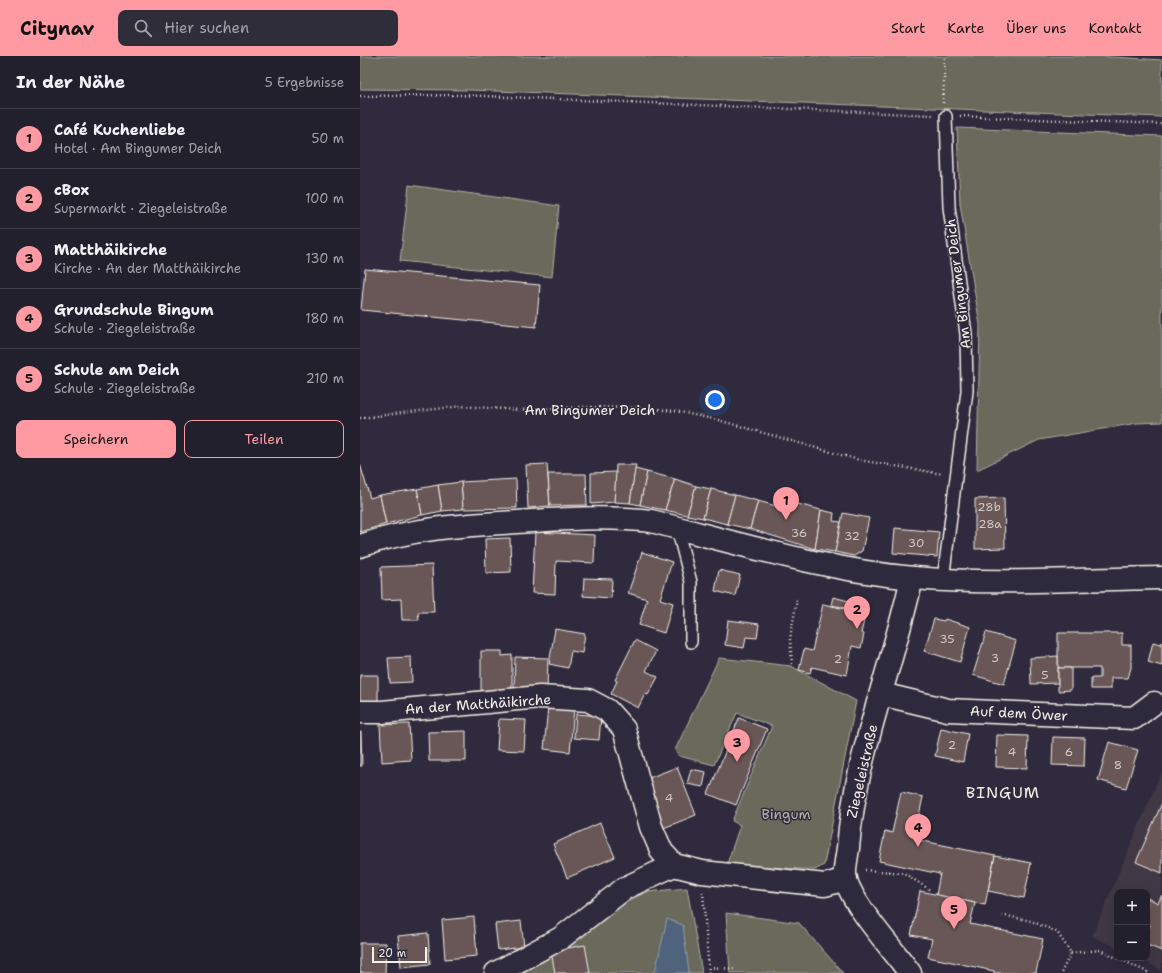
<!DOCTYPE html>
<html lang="de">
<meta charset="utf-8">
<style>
:root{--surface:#23202e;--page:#2f2d3a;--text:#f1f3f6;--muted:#a3a3aa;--line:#403e4a;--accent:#ff9aa2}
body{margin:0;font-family:"Shantell Sans",sans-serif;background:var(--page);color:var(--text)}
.controls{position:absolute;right:12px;bottom:12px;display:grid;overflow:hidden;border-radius:8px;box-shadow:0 4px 16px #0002}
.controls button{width:36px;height:36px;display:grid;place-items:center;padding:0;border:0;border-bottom:1px solid var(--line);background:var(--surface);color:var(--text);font:20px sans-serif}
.scale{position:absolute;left:12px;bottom:10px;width:55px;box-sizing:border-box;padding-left:4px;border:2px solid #f4f1e8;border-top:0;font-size:11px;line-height:14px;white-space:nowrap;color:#f4f1e8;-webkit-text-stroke:3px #2f2a3d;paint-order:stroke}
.you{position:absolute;left:355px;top:344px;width:14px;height:14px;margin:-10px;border:3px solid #fff;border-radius:50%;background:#1a73e8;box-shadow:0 0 0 6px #1a73e833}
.badge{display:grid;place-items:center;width:26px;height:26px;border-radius:50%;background:var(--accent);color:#111;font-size:13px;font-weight:700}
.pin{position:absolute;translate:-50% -33px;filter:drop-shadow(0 1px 2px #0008)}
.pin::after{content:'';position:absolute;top:21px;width:14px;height:12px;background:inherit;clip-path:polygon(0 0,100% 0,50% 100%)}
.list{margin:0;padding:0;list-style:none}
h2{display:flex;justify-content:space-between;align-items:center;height:52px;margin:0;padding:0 16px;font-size:17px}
h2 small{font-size:13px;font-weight:400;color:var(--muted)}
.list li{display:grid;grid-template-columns:26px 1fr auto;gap:12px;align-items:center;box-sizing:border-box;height:60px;padding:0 16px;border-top:1px solid var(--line)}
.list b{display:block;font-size:15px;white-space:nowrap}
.list p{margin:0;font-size:13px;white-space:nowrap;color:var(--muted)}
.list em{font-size:13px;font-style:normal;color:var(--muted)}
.actions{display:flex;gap:8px;padding:12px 16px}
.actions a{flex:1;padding:9px 0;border:1px solid var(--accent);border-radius:8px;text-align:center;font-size:14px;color:var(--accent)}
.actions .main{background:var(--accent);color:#111}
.icon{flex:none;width:22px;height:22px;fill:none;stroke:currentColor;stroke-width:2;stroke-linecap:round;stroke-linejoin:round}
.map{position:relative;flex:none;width:802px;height:917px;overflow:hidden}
header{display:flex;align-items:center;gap:24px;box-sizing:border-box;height:56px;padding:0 20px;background:var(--accent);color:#111}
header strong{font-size:19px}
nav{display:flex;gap:22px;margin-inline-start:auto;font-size:14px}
.search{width:280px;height:36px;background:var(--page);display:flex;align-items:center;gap:10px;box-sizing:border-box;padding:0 14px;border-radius:8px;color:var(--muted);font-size:15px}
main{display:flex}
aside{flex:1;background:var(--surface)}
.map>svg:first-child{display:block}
</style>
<header>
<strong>Citynav</strong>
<div class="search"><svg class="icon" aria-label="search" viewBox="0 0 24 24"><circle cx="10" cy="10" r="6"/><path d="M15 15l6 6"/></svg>Hier suchen</div>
<nav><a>Start</a><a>Karte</a><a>Über uns</a><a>Kontakt</a></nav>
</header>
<main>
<aside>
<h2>In der Nähe<small>5 Ergebnisse</small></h2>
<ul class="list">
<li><span class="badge">1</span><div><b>Café Kuchenliebe</b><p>Hotel · Am Bingumer Deich</p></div><em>50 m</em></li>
<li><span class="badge">2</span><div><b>cBox</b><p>Supermarkt · Ziegeleistraße</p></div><em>100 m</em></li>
<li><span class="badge">3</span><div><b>Matthäikirche</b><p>Kirche · An der Matthäikirche</p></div><em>130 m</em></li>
<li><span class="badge">4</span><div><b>Grundschule Bingum</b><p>Schule · Ziegeleistraße</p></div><em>180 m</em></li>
<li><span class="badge">5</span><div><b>Schule am Deich</b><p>Schule · Ziegeleistraße</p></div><em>210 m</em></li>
</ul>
<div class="actions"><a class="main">Speichern</a><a>Teilen</a></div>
</aside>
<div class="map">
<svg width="802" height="917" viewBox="0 0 802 917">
<rect width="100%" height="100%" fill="#2f2a3d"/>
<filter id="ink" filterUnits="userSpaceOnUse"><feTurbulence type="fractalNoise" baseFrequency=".025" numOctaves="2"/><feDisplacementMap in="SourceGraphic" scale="8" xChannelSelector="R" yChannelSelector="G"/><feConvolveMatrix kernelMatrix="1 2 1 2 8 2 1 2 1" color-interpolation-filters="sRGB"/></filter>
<g filter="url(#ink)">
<path fill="#403745" d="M801,717L802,718V914L778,902H787V836H757V892L732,880Z"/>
<g fill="#6a6b5c" stroke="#afaea2">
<path d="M0,0H737L802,4V61L109,34L0,33Z"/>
<path d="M597,72L802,80V366L777,367L679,384L617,414L620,269L600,148Z"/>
<path d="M49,129L199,150L192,221L40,205Z"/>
<path d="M359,602L431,610L496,645L464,809L455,814L367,808L380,769L372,765L412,670L377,657L354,709L319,700L315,694Z"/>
<path d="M327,832L342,917H151L230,865L286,836Z"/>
<path d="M366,857L439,867L483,917H370Z"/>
</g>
<path fill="#4f647b" stroke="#919ca7" d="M307,863L323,869L329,917H295Z"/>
<g fill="#695657" stroke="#f4f1e8">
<path d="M5,213L180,229L176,271L1,254Z"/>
<path d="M0,408L10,442L20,439L26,468L0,476Z"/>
<path d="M187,408L190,450L168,452L166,409Z"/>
<path d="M256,409H276L270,447L254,446Z"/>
<path d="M275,413L287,416L280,449L270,447Z"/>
<path d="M256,416L254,446L231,448V417Z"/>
<path d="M287,416L315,423L305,454L280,449Z"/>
<path d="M188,418H226L227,449L190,450Z"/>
<path d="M156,423L157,452L103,453L101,426Z"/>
<path d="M315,423L336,430L327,459L305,454Z"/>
<path d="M101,426L103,453L82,455L78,429Z"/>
<path d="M78,429L82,455L62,459L57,433Z"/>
<path d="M336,430L351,433L343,462L327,459Z"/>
<path d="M57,433L62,459L26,468L20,439Z"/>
<path d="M351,433L375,439L367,468L343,462Z"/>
<path d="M375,439L398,445L390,473L367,468Z"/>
<path d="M644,442L645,492L615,493V443Z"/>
<path d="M422,444L461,454L455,493L390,473L398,445L420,451Z"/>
<path d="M461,454L474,457L473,465L481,466L475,496L455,493Z"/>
<path d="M483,457L509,462L502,495L494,500L475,496Z"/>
<path d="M535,472L579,476L577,501L533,497Z"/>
<path d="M175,476L235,479L234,507L196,505L195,538L172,537Z"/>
<path d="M150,482L151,516L126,517L125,483Z"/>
<path d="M282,496L312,506L300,543L313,547L304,577L279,569L287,543L268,537Z"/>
<path d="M72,509L74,556H58L59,564H42L41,543L22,544L21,511Z"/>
<path d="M359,514L380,519L375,540L355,535Z"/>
<path d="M224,522L252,523L251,542L223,540Z"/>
<path d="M473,541L489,545L487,552L471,549Z"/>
<path d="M463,548L503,557L501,564L504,565L501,577L504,578L501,592L492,590L487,619L452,611L450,617L439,614L444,593L452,595Z"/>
<path d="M574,563L584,565L585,563L610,571L600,606L564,595Z"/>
<path d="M368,564L399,568L397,582L386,581L384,592L365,589Z"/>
<path d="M195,573L225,578L222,597L211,595L208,612L189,608Z"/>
<path d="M626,576L656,585L644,628L613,619Z"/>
<path d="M698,577H762V589H771V612L768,622H751V633H731V622H740V612H698Z"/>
<path d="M275,584L296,595L286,615L298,621L288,639L285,638L278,652L251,638L257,625L255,624Z"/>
<path d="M793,586L801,588L802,586V610L788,606Z"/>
<path d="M121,595H142V600L152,599V637H121Z"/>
<path d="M698,600V627L671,628L670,602Z"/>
<path d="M51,601L52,626L30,627L28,602Z"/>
<path d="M155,601L188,602L187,634L154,633Z"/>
<path d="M698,612H711V634L698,635Z"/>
<path d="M0,619H18V648L0,647Z"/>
<path d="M188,650L214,652L210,696L184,693Z"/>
<path d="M216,658L241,660L239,684L214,682Z"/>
<path d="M379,662L407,673L376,749L348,738Z"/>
<path d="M139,663L166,664L164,695L137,694Z"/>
<path d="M49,668L51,704L22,706L20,669Z"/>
<path d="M581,672L608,678L603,706L575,700Z"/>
<path d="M106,675V705H69L68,676Z"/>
<path d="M0,676H1L2,710H0Z"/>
<path d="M637,679L668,680L667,712L636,711Z"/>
<path d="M693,681L725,682L724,710L692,709Z"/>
<path d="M749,686L778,694L766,732L738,724Z"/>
<path d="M317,711L336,759L301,773L281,725Z"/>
<path d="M331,713L346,716L343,731L327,728Z"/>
<path d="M541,736L563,741L554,783L635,800L625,849L576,839L580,818L519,805L525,775L532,777Z"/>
<path d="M802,747V817L776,806Z"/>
<path d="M240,767L255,801L207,822L193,788Z"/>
<path d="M635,800L671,807L664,842L628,835Z"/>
<path d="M560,835L615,847L610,868L683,883L676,917H634V915L568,901L572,883L551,879Z"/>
<path d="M802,839V895L787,889V877L790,869L787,868V842L798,847Z"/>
<path d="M114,861L117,900L85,903L82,864Z"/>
<path d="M161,865L164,891L138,894L135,868Z"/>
<path d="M68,877L70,908L41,911L38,880Z"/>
<path d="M0,887H26L25,917H0Z"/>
<path d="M225,889L230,917H195L191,895Z"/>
</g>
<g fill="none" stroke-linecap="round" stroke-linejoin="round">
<g stroke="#f4f1e8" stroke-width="14">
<g id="service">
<path d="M317,472L331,526V586"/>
<path d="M583,524L607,335L606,278L589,151L586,60"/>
</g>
</g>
<g stroke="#f4f1e8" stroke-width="25">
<g id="minor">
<path d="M521,638L588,654L774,662L794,647"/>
<path d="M0,656H22L180,641L228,644L247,654L264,673L291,771L302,796L314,809L342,816L465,829L486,823"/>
<path d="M136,917L201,882L265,832L314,809"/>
<path d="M550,917C532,892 496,853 486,825C483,816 487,801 488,792C495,699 532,613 552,522"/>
</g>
</g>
<g stroke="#f4f1e8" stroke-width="25">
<path id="secondary" d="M0,490C51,472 104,469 157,466C201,463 246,460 291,465C377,487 465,514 554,522C636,529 720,523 802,522"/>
</g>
<g stroke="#f4f1e8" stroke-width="2.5" stroke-dasharray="1 3" stroke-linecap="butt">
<path d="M0,40L100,39L573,59"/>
<path d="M583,47L585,0"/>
<path d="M600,60L802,68"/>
<path d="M0,362L101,350L159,354L220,351L283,352L315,355L358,364L499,404L583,418"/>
<path d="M432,608L430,583L437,543"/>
<path d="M505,814L544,817L570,834"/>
<path d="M343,836L349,917"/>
<path d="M642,859L671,865L697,876L711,897L701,917"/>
<path d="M711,897L740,894L757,902"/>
<path d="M758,902L789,917"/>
<path d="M349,911L375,913"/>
</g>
<use href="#service" stroke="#2f2a3d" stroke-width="11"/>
<use href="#minor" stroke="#2f2a3d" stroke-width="22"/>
<use href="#secondary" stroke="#2f2a3d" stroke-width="22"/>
</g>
</g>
<g text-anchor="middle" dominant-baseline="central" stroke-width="3" stroke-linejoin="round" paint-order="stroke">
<g font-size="12" fill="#d1cac4">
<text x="629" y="451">28b</text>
<text x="630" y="468">28a</text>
<text x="439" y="477">36</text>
<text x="492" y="480">32</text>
<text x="556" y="487">30</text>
<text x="587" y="583">35</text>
<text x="635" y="602">3</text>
<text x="478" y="603">2</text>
<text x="685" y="619">5</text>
<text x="592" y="689">2</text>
<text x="652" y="696">4</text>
<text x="709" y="696">6</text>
<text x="758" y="709">8</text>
<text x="309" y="742">4</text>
</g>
<g font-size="14" fill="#f4f1e8" stroke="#2f2a3d">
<text transform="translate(598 228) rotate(-97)">Am Bingumer Deich</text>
<text x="230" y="354">Am Bingumer Deich</text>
<text transform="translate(118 648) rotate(-4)">An der Matthäikirche</text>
<text transform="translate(659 657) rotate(3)">Auf dem Öwer</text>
<text transform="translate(502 715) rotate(-77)">Ziegeleistraße</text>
</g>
<g font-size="14" fill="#b6b5a9" stroke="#2f2a3d">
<text x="426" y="758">Bingum</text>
</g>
<g font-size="16" letter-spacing="1" fill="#f4f1e8" stroke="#2f2a3d">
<text x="643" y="736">BINGUM</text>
</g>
</g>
</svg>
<div class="controls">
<button>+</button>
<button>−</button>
</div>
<div class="scale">20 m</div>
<div class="you"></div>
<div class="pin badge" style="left:426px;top:464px">1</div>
<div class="pin badge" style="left:497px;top:573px">2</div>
<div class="pin badge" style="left:377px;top:706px">3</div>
<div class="pin badge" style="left:558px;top:791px">4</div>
<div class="pin badge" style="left:594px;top:873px">5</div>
</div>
</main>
